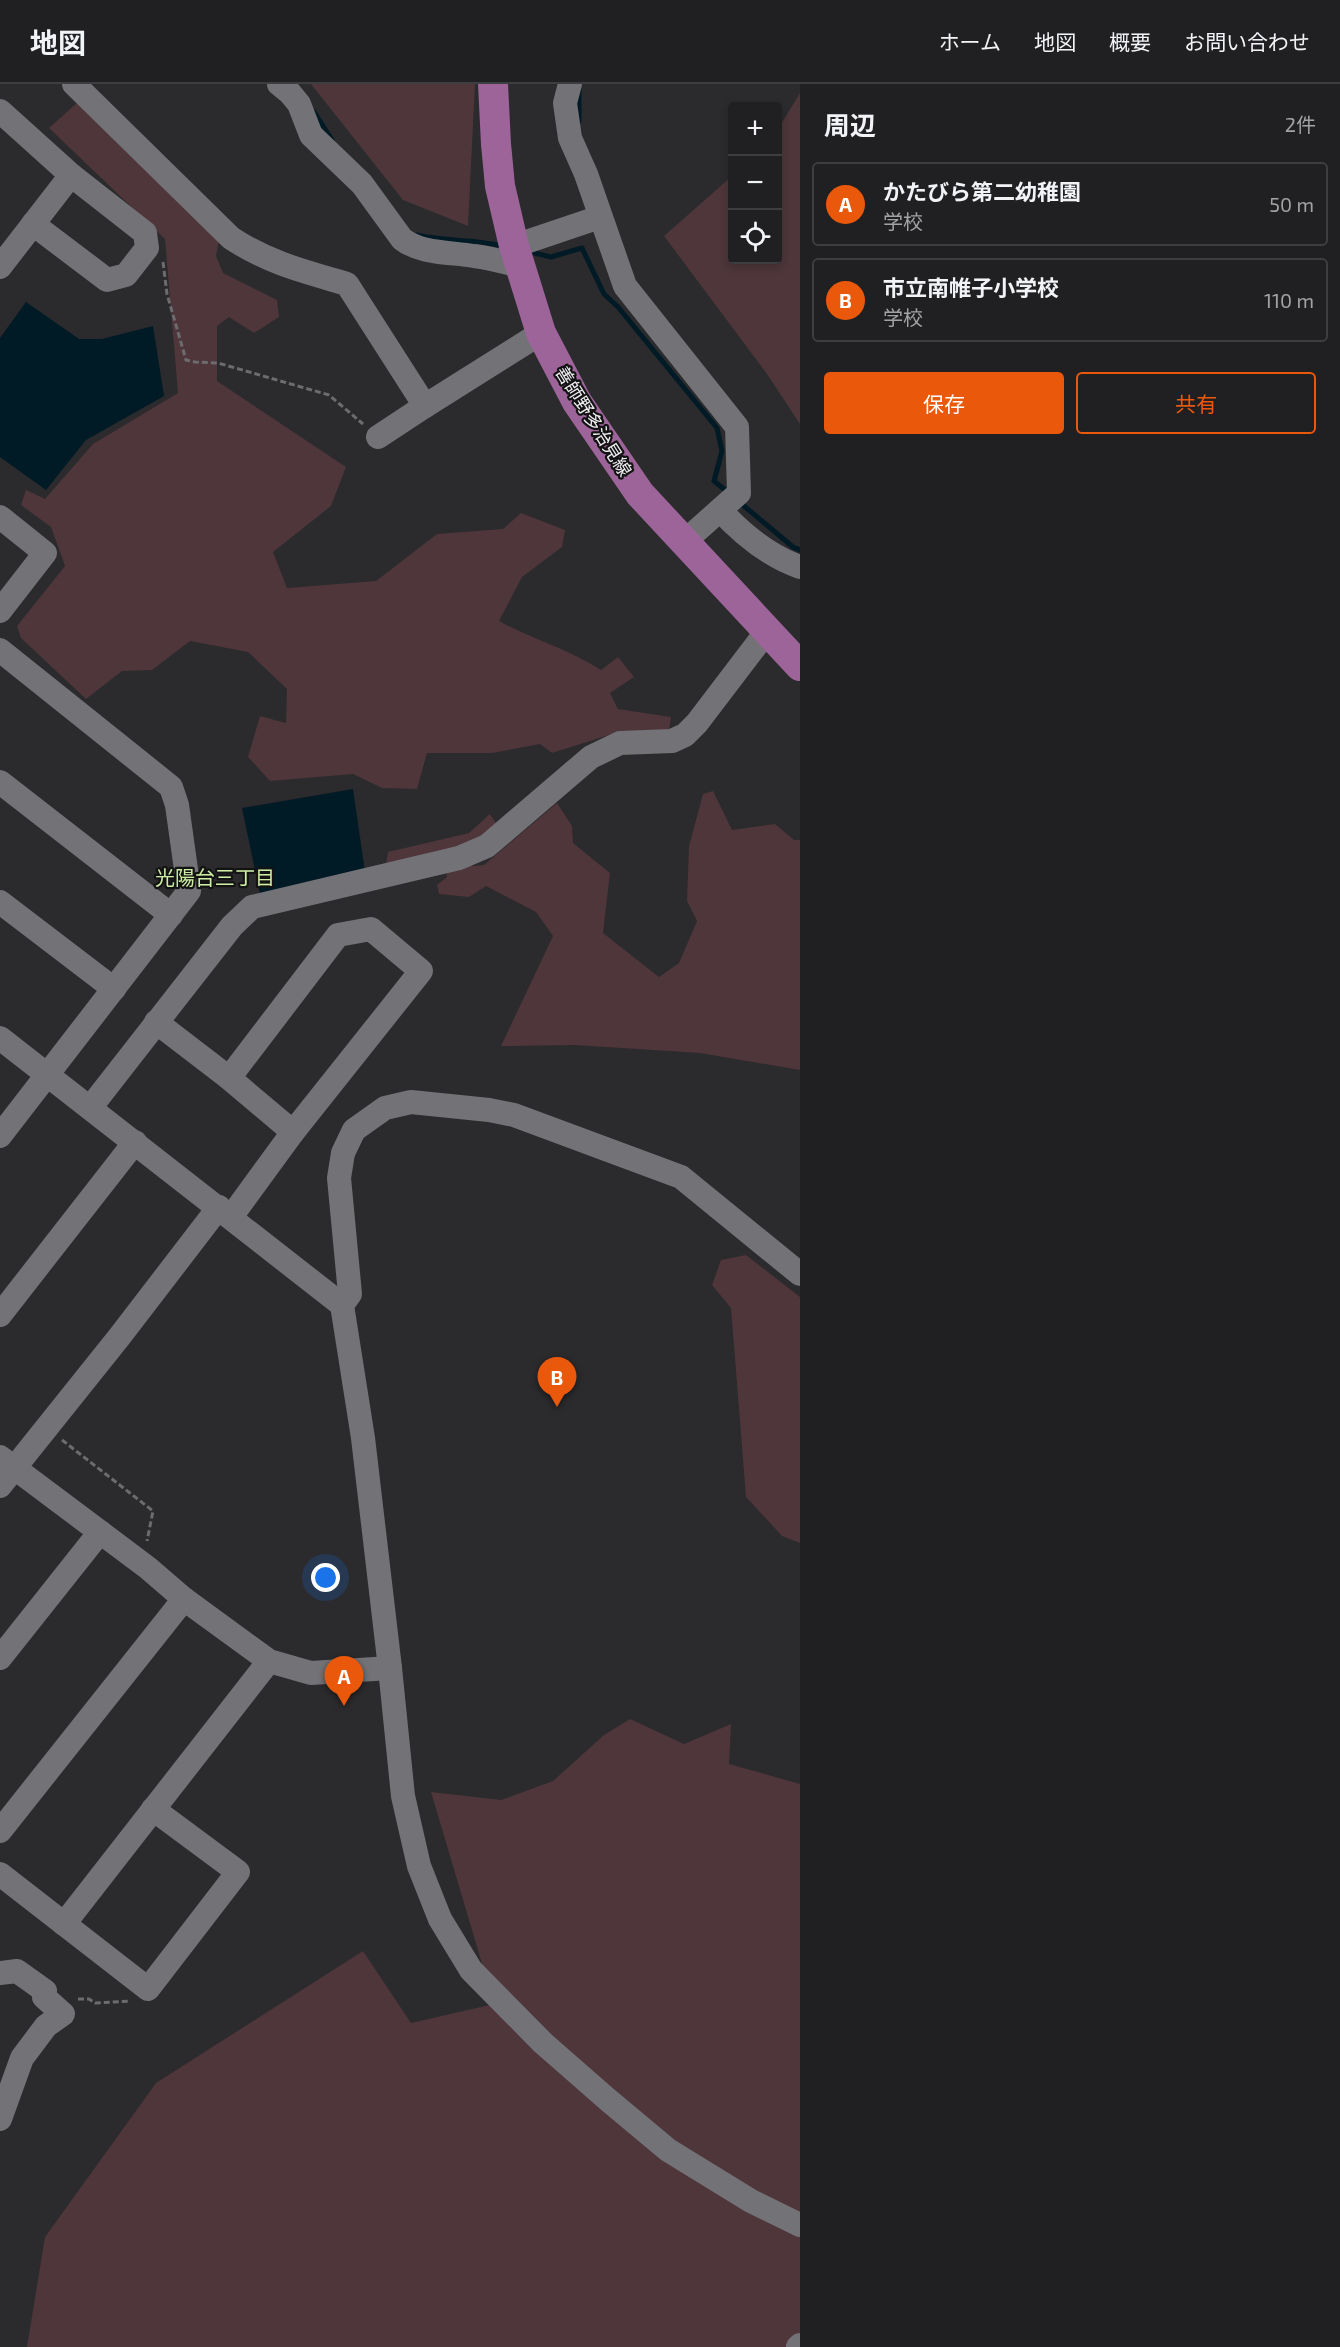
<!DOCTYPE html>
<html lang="ja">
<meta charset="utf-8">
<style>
:root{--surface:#202022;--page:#28282a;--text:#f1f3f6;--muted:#a2a3a5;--line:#3d3e40;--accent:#ea580c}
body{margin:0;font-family:"Exo 2","Noto Sans JP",sans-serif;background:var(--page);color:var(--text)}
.controls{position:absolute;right:18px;top:18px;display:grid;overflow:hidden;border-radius:6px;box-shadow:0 3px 9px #0003}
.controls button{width:54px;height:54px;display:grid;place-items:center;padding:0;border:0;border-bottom:2px solid var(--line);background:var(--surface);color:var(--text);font:30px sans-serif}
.you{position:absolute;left:326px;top:1494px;width:21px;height:21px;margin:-15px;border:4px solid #fff;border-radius:50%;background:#1a73e8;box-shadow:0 0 0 9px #1a73e833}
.badge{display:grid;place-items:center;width:39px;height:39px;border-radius:50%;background:var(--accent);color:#fff;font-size:20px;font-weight:700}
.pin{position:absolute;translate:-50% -50px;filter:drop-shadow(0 2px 3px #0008)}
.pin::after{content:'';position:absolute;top:32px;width:21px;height:18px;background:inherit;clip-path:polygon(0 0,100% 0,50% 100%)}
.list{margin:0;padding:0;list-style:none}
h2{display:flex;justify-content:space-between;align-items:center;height:78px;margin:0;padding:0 24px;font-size:26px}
h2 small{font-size:20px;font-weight:400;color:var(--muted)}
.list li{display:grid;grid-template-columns:39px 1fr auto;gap:18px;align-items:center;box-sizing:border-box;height:84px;margin:0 12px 12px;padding:0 12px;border:2px solid var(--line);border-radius:6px}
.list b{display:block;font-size:22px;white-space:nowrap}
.list p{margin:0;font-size:20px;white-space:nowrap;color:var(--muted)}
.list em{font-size:20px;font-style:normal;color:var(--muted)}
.actions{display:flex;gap:12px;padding:18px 24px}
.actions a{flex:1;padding:14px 0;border:2px solid var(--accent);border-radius:6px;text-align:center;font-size:21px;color:var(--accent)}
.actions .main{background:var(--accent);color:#fff}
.icon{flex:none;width:33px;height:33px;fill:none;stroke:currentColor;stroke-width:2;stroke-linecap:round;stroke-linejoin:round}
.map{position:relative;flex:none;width:800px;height:2263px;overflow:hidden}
header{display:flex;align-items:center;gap:36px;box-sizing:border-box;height:84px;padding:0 30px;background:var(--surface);border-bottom:2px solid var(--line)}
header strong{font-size:28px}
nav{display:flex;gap:33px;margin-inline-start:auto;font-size:21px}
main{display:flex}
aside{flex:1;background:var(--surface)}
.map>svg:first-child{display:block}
</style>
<header>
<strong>地図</strong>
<nav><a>ホーム</a><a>地図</a><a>概要</a><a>お問い合わせ</a></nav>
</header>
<main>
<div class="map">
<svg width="800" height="2263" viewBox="0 0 800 2263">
<rect width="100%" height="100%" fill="#2b2a2d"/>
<g fill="#4e363b">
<path d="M311,0H475L468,142L403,116Z"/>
<path d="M800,9V340L767,290L664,152L732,92V176H778V45Z"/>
<path d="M78,18L220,151L216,172L223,189L277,216L279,233L254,249L229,233L217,242V297L346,383L331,422L273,468L287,504L376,497L437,450L503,445L521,429L565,446L562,463L522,493L499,537C532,555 571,566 601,586L618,573L634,593L610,609L618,625L671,633L669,646L612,650L552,669L540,660L492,669H427L417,705L382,704L353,690L270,697L248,673L260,632L286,639L287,605L248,568L190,557L152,586L122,587L86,615L21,554L17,542L65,482L51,443L21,421L26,406L45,415L93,360L178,309L165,155L49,44Z"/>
<path d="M713,707L732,746L775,740L794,756H800V986L700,969L575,961L501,962L553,852L536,828L486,802L469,813L439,810L437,801L447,793L444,775L386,781L388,768L469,749L490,730L499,744L466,767L472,782L484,781L557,719L572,742L573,759L610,789L603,849L659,893L679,879L697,837L687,817L689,762L703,710Z"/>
<path d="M746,1171L800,1213V1459L782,1452L746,1413L731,1224L712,1201L721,1176Z"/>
<path d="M630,1635L684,1660L731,1640L729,1680L800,1700V2263H27L45,2153L156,1999L363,1867L411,1939L494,1920L431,1708L501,1716L553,1697L604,1651Z"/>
</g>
<g fill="#001a26">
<path d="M26,218L79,255H102L153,242L164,312L86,356L46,406L0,373V254Z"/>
<path d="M353,705L366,795L260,810L242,724Z"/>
</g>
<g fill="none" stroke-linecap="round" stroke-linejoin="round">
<g stroke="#001a26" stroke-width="5">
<path d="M314,28L332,56"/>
<path d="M579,37V5"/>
<path d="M417,151C445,158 474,155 503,162"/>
<path d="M526,167L551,173L582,164L604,210L618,223L717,344L722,367L714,397L729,409"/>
<path d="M738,417L793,463L800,466"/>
</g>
<g stroke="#6c6b6e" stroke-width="3" stroke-dasharray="6 3" stroke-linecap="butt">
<path d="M163,178L167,210L186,276L195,278L218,279L329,311L363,340"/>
<path d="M62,1356L153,1427L147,1457"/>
<path d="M78,1915H89L95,1919L130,1917"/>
</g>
<g stroke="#737276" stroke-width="24">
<path d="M74,0L231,154C269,179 303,187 347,200L425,322L541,249"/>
<path d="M279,0L290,9L299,20L311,51L362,100L402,155C421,170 450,168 474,172C490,174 505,178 520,182"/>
<path d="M570,0L565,19L570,54L586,90L625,202L737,343L739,409L685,457"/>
<path d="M0,27L71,91L145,149L147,164L126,191L107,196L33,140"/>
<path d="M514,162L600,133"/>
<path d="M0,183L71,91"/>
<path d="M378,353L425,322"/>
<path d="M720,426C742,450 769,472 800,483"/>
<path d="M0,433L45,469L0,527"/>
<path d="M0,566L171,703L177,721L189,807L0,1052"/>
<path d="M0,698L171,831"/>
<path d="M0,818L114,905"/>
<path d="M156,938L229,994L293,1048"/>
<path d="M0,954L342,1221L363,1354L390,1584L403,1712L419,1782L440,1835L471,1886L543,1959L607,2015L668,2066L751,2117L800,2141"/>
<path d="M229,994L338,851L371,845L421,887L293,1048L231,1133"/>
<path d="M90,1024L232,842L252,823L459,774L487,762L591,673L620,659L672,657L685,651L697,639L767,547"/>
<path d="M342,1221L350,1210L339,1094L343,1069L354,1046L385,1024L411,1018L489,1026L514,1031L681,1093L800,1190"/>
<path d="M0,1231L135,1058"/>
<path d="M0,1373L148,1484L184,1515L269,1577L311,1589L390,1584"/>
<path d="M0,1402L120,1252L219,1123"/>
<path d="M0,1574L100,1448"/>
<path d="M0,1747L184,1515"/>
<path d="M0,1790L148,1905L238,1788L153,1725"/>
<path d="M64,1840L269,1577"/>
<path d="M0,1889L17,1887L45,1907L44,1913L63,1930L46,1942L22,1974L0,2035"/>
<path d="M798,2263L800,2261"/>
</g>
<path stroke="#9d6499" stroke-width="30" d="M493,0L496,60L500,102L514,162L541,249L577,318L640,410L800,582"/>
</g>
<g text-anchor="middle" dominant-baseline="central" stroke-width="4.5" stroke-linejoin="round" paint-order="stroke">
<g font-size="18" fill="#f0eff2" stroke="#131314">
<text transform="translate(594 337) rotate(58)">善師野多治見線</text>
</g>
<g font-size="20" fill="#ceeea5" stroke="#131314">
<text x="215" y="793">光陽台三丁目</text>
</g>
</g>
</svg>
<div class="controls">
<button>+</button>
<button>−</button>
<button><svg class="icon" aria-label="locate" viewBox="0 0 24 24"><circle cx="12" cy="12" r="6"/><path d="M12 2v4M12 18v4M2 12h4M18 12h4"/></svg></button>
</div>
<div class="you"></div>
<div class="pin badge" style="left:344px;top:1622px">A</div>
<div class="pin badge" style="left:557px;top:1323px">B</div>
</div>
<aside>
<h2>周辺<small>2件</small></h2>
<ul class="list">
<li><span class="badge">A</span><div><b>かたびら第二幼稚園</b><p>学校</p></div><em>50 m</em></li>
<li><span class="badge">B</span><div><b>市立南帷子小学校</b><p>学校</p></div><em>110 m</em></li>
</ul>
<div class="actions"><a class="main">保存</a><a>共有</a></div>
</aside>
</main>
